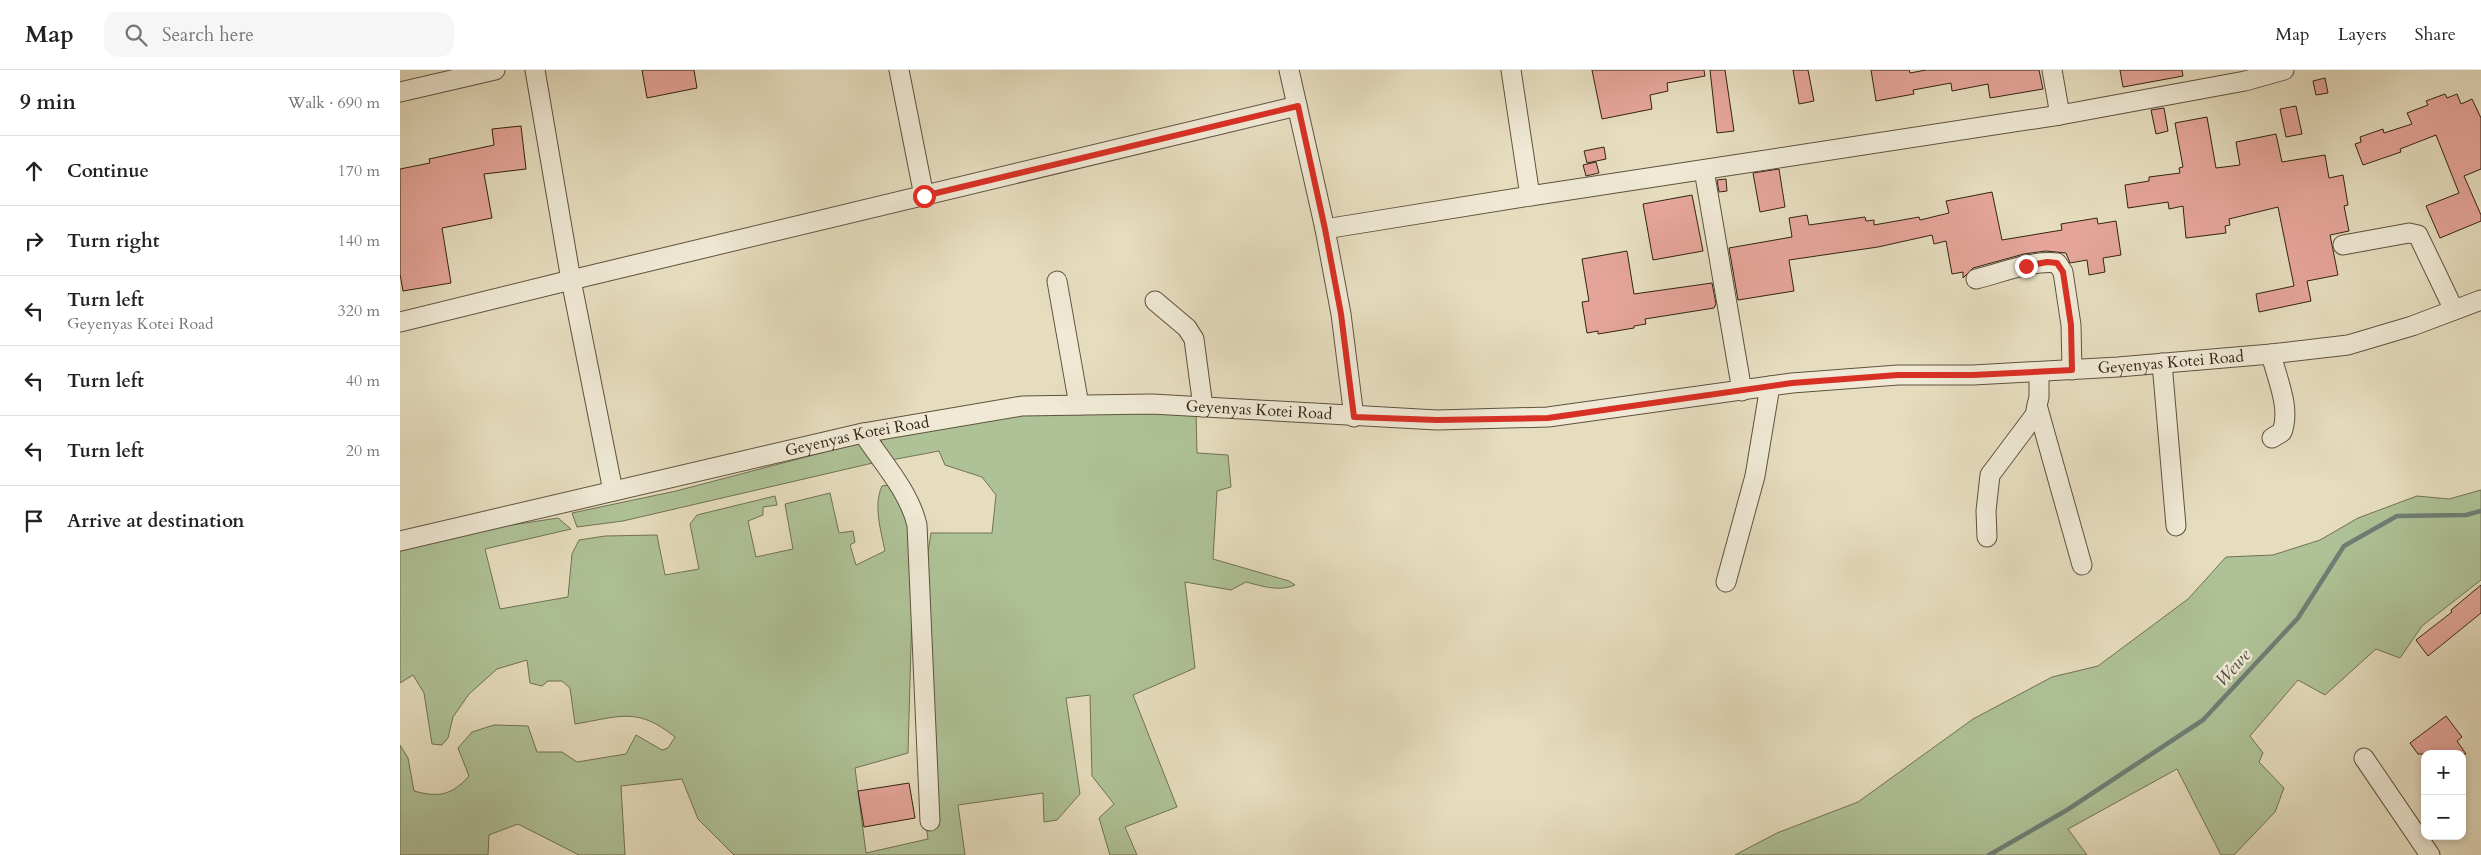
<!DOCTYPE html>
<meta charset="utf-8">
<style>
:root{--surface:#fff;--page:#f6f6f6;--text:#222;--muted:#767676;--line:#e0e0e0}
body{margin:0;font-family:Cardo,serif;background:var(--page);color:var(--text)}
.controls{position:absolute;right:15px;bottom:15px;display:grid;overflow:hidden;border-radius:10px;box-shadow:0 2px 8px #0003}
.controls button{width:45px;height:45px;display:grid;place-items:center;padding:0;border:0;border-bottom:1px solid var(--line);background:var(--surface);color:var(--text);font:25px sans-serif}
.stop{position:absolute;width:15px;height:15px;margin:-11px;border:4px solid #d93025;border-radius:50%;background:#fff}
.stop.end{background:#d93025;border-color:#fff;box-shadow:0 1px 5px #0008}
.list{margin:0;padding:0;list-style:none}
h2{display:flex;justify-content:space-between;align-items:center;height:65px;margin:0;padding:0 20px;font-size:21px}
h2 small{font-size:16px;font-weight:400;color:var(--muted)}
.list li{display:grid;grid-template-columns:32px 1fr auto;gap:15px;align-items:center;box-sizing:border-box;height:70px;padding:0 20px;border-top:1px solid var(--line)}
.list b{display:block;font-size:19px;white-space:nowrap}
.list p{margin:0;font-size:16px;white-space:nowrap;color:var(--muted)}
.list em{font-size:16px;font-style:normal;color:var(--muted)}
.icon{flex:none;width:28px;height:28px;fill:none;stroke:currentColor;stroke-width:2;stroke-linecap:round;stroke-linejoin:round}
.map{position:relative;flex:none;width:2081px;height:785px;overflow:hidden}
header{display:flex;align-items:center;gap:30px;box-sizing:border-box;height:70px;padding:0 25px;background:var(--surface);border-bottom:1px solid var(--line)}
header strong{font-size:24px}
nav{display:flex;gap:28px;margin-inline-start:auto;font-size:18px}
.search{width:350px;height:45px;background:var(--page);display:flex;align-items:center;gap:12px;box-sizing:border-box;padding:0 18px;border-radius:15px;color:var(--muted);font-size:19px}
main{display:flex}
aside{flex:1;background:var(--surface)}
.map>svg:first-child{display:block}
</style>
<header>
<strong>Map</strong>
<div class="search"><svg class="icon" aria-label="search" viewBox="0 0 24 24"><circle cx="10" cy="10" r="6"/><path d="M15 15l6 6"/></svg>Search here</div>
<nav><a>Map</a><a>Layers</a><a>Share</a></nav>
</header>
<main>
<aside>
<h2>9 min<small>Walk · 690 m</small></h2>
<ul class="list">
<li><svg class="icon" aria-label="ahead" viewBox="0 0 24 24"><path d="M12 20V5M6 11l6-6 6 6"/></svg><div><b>Continue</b></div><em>170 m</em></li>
<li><svg class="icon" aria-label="right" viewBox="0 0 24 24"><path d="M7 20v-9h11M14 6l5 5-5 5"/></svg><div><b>Turn right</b></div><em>140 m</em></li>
<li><svg class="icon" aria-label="left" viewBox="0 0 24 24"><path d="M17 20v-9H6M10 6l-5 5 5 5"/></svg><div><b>Turn left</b><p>Geyenyas Kotei Road</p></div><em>320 m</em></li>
<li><svg class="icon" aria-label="left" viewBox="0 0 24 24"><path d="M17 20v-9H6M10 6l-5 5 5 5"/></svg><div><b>Turn left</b></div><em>40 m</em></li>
<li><svg class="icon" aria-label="left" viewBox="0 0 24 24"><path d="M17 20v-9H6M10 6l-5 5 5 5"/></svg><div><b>Turn left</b></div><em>20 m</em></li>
<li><svg class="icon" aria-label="arrive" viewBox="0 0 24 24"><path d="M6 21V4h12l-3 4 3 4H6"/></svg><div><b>Arrive at destination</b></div></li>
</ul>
</aside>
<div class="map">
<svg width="2081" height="785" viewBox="0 0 2081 785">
<rect width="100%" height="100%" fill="#e6ddbf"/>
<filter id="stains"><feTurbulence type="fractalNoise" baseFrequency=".004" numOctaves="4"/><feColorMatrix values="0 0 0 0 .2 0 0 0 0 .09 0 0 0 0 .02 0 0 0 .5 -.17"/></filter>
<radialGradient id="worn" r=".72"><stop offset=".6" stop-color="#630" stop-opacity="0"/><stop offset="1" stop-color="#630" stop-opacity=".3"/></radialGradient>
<g fill="#afc297" stroke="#707256">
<path d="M636,342L796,343L797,383L828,385L831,417L817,421L813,489L889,511L895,515C879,522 862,516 846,512L831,520L785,512L795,598L733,625L777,737L725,757L737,785H710L699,748L714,734L692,706L690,625L666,628L680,724L657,750L644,752L643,723L558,735L565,785H334L298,749L282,709L221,716L225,785H179L118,754L89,765L88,785H0V675L8,688L14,721C39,728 52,725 69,706L58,678L72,662L94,655L128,656L137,682H162L177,692L226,684L236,665L262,680L268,678L275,667C237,636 219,647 175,654L170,618L162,611H148L142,616L130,613L127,590L97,599L69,624L53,647L48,668L42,675L32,674L24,623L13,605L0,613V477L85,459L158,448L171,459L85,479L100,539L168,527L172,484L179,470L205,466L257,465L265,505L299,499L290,454L297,445L375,426L377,435L363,437V445L348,451L356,487L393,479L385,434L430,423L439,463L453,461L455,472L450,475L456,495L485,481C481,461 473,435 482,416L489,415L511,440L513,502L508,683L455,698L466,783L528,769L518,703L526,697L527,488L531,463H592L596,425L582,407L545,395L539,381L486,391L480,366Z"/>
<path d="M459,373L477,392L223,451L177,457L172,443L276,421Z"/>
<path d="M2081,420V510L2022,556L2000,588L1976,579L1925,625L1898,610L1850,666L1863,683L1859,692L1884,718L1875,742L1834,785H1821L1777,699L1668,759L1687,785H1335L1377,763L1458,732L1573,649L1652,607L1698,596L1788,529L1826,487L1873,485L1920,470L1958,448L2017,426L2049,429Z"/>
</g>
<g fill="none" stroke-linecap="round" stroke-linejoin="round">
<path stroke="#6f7e75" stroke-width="4.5" d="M1589,785L1667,740L1803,650L1898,548L1944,476L1997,446L2066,445L2081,441"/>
</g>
<g fill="#e5a59a" stroke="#322314">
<path d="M242,0H294L297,18L247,28Z"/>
<path d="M1192,0H1304L1305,6L1267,13L1268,21L1250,25L1252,39L1202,49Z"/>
<path d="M1310,0H1325L1334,61L1317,63Z"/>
<path d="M1393,0H1408L1414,31L1399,34Z"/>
<path d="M1471,0H1509L1510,3L1526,0H1639L1643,19L1590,28L1588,14L1552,21L1551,13L1513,20L1514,24L1476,31Z"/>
<path d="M1720,0H1782L1783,6L1723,17Z"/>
<path d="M1925,8L1928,23L1916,25L1913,11Z"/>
<path d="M2045,24L2047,28L2057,24L2061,34L2072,29L2081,48V99L2064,106L2081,145V151L2040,168L2026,136L2059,123L2036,65L2000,79L2001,82L1963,95L1955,74L1961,72L1960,67L1983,59L1984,63L2012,54L2007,43L2028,35L2026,31Z"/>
<path d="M1896,36L1902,64L1886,67L1880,39Z"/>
<path d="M1764,38L1768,61L1756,64L1751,40Z"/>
<path d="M1807,47L1816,98L1840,95L1836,72L1876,64L1882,92L1925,85L1929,108L1943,105L1948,135L1944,136L1949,161L1930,165L1938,205L1907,211L1911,231L1859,242L1856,224L1894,216L1878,137L1829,149L1830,155L1825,156L1826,163L1786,168L1783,136L1769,139L1768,132L1728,138L1725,115L1749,111V107L1780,103L1779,98L1783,97L1775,53Z"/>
<path d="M121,56L126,99L84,104L92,148L42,158L51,213L3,221L0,204V99L30,93L29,89L94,75L92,59Z"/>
<path d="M1204,77L1206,89L1187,93L1184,81Z"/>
<path d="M1196,92L1199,103L1186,106L1183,95Z"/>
<path d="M1379,99L1385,137L1360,142L1353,103Z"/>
<path d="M1326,109L1327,121L1319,122L1317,110Z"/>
<path d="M1592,122L1602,170L1662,160L1661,154L1697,148L1698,154L1716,151L1721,185L1703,188L1705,202L1689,205L1687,190L1670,193L1666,183L1646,181L1624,184L1573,198L1563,208V202L1552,204L1546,171L1534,174L1532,165L1478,177L1389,190L1394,221L1338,230L1329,178L1392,167L1389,148L1407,145L1409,155L1465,147L1466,151L1474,150V155L1519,147L1520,150L1549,143L1546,131Z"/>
<path d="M1292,125L1303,181L1253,190L1243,134Z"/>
<path d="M1227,181L1234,224L1312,213L1316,234L1314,238L1245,249L1246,254L1234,256V258L1198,264V261L1187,263L1182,232L1189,231L1182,189Z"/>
<path d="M2081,515V543L2028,586L2016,570L2052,542L2051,540Z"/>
<path d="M2046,646L2062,667L2057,671L2066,684H2018L2010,673Z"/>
<path d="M509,713L515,748L464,757L458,721Z"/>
</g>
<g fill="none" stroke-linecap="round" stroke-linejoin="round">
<g stroke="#5f523f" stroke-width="21">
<g id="minor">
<path d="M499,0L524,126"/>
<path d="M889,0L925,159L941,244L954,347"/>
<path d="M1652,0L1660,45"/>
<path d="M0,22L95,0"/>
<path d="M1304,100L1342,321"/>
<path d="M1130,126L1660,45L1845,11L1884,0"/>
<path d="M925,159L1130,126L1111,0"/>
<path d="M1943,175L2009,163L2018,165L2054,240"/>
<path d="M1576,209C1601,203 1631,190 1657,193L1663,202L1671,255L1672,300"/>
<path d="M657,211L679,335"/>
<path d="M755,231L787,258L794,269L803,337"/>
<path d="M0,252L171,210L135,0"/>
<path d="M1871,284C1877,309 1891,338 1882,362L1872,368"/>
<path d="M1762,293L1776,456"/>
<path d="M1637,335L1682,495"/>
<path d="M463,363C482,392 509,421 517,455L530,751"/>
<path d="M213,421L171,210L897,36"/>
<path d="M1587,467L1586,441L1590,405L1635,345L1639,327V302"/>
<path id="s1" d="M0,471L463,363L622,336L752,334L1037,350L1148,347L1392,313L1498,305H1573L1718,297L1871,284L1948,275L2012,256L2081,230"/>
<path d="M1326,512L1355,406L1370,316"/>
<path d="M1964,688L2030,785"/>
</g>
</g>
<use href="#minor" stroke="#efe9d5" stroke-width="19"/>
</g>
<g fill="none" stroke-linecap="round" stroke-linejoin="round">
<path stroke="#d93025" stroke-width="6" d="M524,126L898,36L925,159L941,244L954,347L1037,350L1148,348L1392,313L1498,305H1573L1672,300L1671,255L1663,202L1657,193L1647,192L1626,196"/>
</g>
<g text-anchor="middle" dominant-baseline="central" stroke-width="5" stroke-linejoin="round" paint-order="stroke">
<g font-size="16" fill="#322314" stroke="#efe9d5">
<text stroke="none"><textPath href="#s1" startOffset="1789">Geyenyas Kotei Road</textPath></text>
<text stroke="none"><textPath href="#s1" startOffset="874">Geyenyas Kotei Road</textPath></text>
<text stroke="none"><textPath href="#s1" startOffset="469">Geyenyas Kotei Road</textPath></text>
</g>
<g font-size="18" font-style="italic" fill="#505145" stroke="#efe9d5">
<text transform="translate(1833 598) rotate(-48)">Wewe</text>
</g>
</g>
<rect width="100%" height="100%" filter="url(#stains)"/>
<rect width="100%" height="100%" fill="url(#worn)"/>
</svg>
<div class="controls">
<button>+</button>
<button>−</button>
</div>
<div class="stop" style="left:524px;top:126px"></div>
<div class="stop end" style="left:1626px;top:196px"></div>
</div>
</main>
